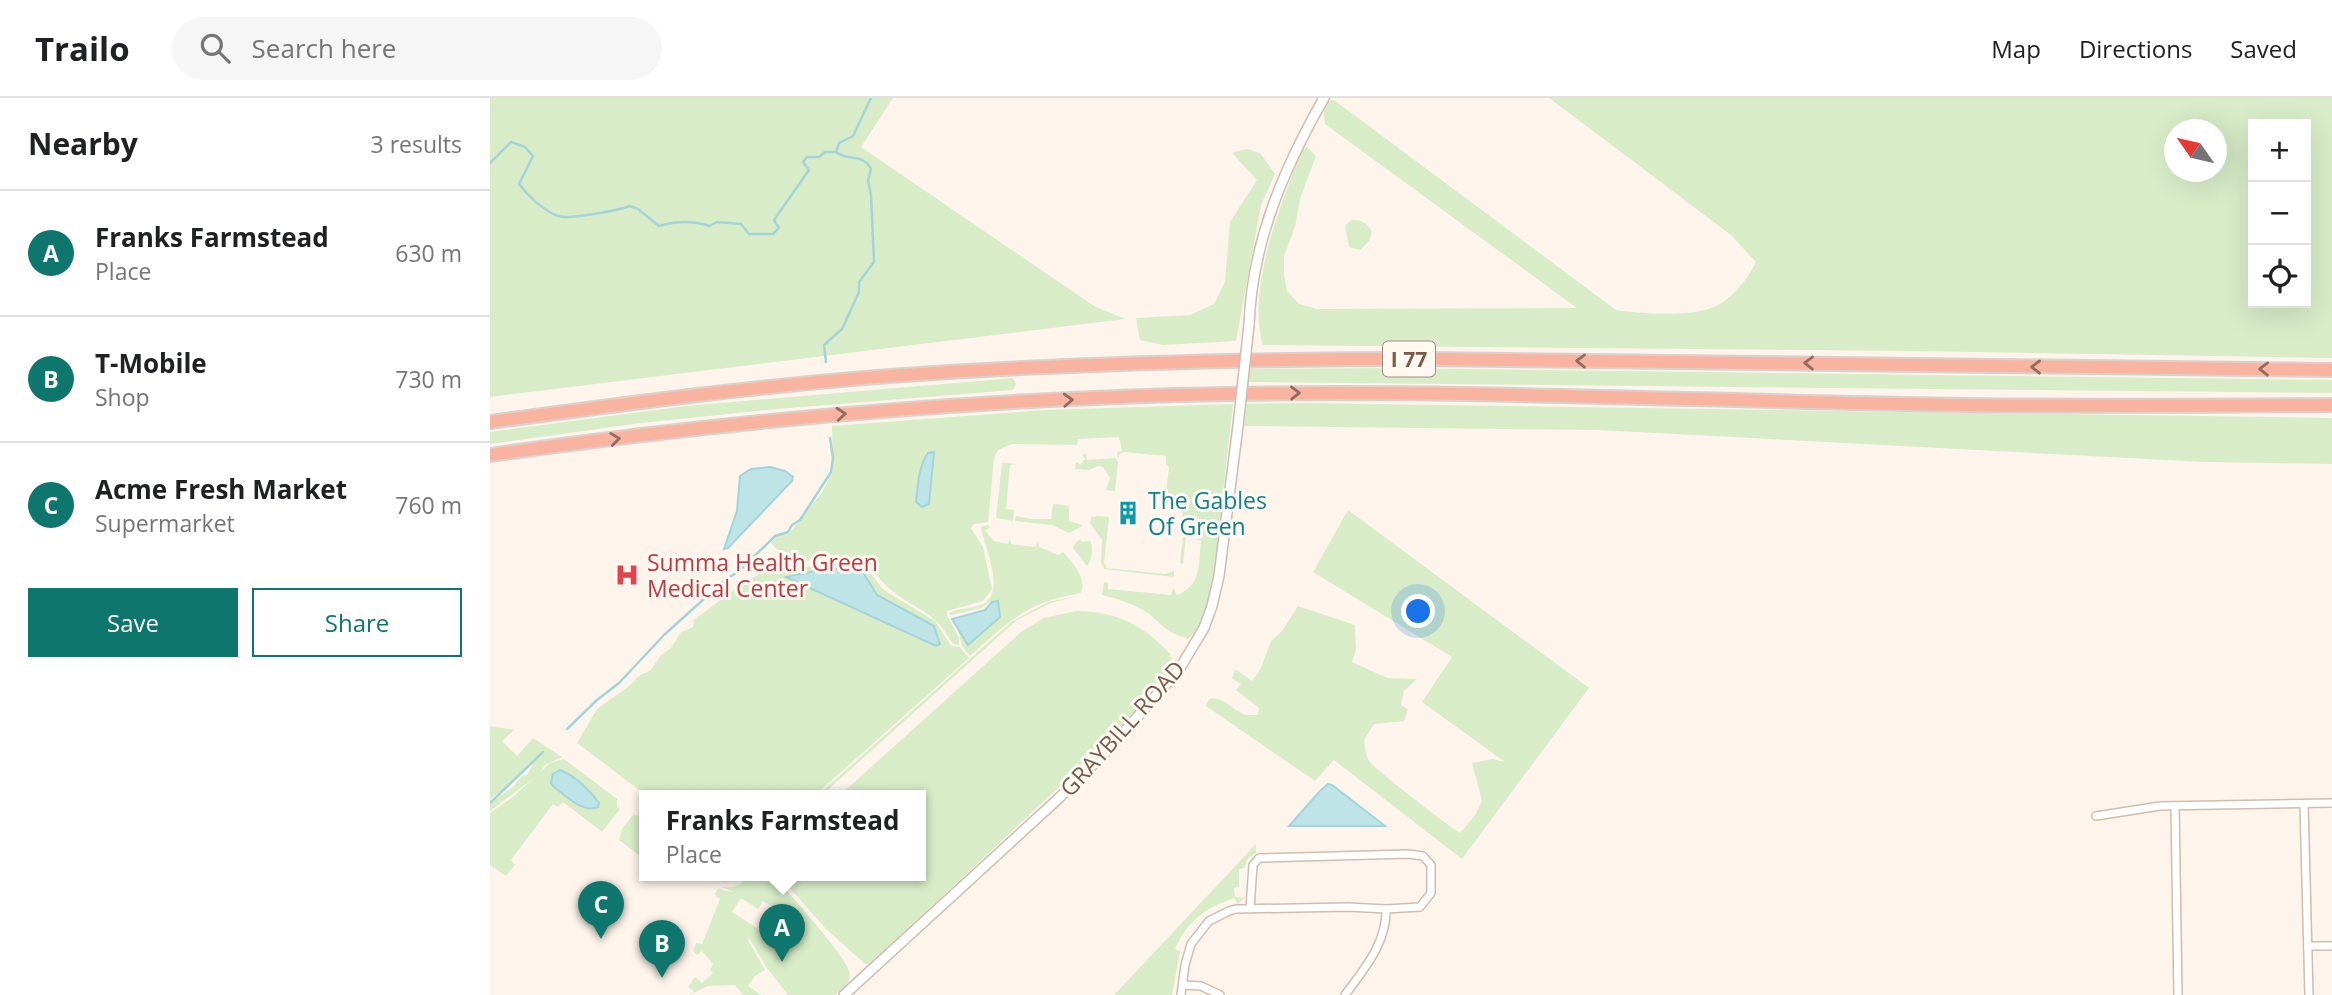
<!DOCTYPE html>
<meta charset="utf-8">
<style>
:root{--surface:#fff;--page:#f6f6f6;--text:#202124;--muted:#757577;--line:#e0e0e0;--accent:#0f766e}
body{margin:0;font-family:"Open Sans",sans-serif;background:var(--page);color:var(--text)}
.controls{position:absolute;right:21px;top:21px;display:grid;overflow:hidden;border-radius:0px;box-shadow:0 7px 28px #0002}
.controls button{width:63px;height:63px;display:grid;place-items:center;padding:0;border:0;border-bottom:2px solid var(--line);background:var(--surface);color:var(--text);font:35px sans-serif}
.compass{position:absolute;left:1674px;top:21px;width:63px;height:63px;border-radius:50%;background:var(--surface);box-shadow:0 7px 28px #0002;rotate:304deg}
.you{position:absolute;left:929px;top:514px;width:24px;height:24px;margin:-18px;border:5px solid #fff;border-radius:50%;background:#1a73e8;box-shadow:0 0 0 10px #1a73e833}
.badge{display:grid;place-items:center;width:46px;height:46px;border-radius:50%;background:var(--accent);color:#fff;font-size:23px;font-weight:700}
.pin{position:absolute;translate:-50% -58px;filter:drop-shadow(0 2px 4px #0008)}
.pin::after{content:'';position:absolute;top:37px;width:24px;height:21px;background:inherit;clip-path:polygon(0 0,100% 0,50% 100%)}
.popup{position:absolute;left:149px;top:692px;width:287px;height:91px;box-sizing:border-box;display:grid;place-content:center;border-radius:0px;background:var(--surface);filter:drop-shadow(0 2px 5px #0005);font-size:23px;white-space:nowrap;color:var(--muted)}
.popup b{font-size:26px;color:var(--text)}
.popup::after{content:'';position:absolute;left:50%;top:100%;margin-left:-14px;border:14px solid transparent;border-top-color:var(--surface)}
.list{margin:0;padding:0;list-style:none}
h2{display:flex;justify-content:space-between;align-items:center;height:91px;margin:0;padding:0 28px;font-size:30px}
h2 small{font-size:23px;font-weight:400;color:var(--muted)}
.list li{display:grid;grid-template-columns:46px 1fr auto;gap:21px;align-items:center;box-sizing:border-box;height:126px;padding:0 28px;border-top:2px solid var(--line)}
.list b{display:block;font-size:26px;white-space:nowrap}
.list p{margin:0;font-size:23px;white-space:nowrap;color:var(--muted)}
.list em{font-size:23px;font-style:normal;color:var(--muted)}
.actions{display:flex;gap:14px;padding:21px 28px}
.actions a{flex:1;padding:16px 0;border:2px solid var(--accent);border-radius:0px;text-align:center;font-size:24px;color:var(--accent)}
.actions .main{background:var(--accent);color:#fff}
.icon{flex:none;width:38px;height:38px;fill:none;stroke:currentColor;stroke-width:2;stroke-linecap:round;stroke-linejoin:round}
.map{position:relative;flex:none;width:1842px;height:897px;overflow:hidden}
header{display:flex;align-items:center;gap:42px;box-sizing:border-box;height:98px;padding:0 35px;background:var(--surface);border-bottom:2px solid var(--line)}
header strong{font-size:33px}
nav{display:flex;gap:38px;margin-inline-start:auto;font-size:24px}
.search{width:490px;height:63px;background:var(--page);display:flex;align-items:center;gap:18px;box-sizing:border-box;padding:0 24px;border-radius:38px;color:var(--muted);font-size:26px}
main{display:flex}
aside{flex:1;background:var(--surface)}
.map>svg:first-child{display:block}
</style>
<header>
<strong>Trailo</strong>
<div class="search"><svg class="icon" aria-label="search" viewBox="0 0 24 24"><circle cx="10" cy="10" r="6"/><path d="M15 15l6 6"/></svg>Search here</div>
<nav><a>Map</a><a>Directions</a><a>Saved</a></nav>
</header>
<main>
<aside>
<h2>Nearby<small>3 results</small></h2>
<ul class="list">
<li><span class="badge">A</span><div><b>Franks Farmstead</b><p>Place</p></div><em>630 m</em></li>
<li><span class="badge">B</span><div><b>T-Mobile</b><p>Shop</p></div><em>730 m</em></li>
<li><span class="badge">C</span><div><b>Acme Fresh Market</b><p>Supermarket</p></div><em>760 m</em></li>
</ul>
<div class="actions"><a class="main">Save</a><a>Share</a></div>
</aside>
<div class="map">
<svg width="1842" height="897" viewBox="0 0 1842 897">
<rect width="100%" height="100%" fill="#fdf5eb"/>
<g fill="#d8ecc8" fill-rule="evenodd">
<path d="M0,0H403L371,49L604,208L635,221L0,299Z"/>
<path d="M1059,0H1842V260L1422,253L773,247C756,193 791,104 812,53L817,49L826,58L810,101L805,129L794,158V177L797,193L809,206L827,211L1087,210L835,26L833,11L839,3L844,2L1126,212C1152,216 1207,220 1230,206C1246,196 1258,180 1266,164L1241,137ZM1763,26H1816V205H1763ZM1685,32H1727V74H1685Z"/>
<path d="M756,51L770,55L785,76L771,107L746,243L673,247L650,242L646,220L700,217L724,206L735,184L740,124L767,82L742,55Z"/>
<path d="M861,122C872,122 877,125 882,134L879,143L870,152L859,149L855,128Z"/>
<path d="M901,270L1842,282V295L757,284L759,271Z"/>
<path d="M523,280L526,286L523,292L287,311L151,325L0,346V334L196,308Z"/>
<path d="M817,305L1842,320V366L1715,364L1108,332L754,328L756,306Z"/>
<path d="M743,306L723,484C718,502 713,532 696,542L695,539C680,538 668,522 656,514C642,505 628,501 612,497L614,484L618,485V491L681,497L683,490L687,497C712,487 708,467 711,443L705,441H711V437L706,435L705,431L697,430L693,466L690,465L694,430L692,410L674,408L679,370L676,365V358L634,354L630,356L628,361L627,354L632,353L629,339L588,341L587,347L521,346L508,352L504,360L498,424L484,426L481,430L493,449L502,491L493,503L457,513V517L469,540V547L463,546C442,510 430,515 401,492C391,484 384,472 375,463C346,455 301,476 281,444L286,439L301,433L332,394L343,373L342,328L555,312Z"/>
<path d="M594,356H596L597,362L625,360L628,364L625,393L616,392L620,380L613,369L608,368L599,372L585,371L586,364L590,367L595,361L592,357Z"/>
<path d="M512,365L529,366L520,367L516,411L524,412L523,423L506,420Z"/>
<path d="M563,406L579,408V423L593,427L592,428L579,435L562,427L525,423L526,418L542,421H561Z"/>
<path d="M858,412L1099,590L972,761L844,662L825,683L716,608L719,601C735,598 742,613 756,617C757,617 767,617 768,617L769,610L746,592L751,586L742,580L745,571L762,583L770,572L781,543L792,533L808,508L865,527L866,552L862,564L897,580L927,581L914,593L911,607L918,611L914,623L884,626L874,642C875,648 876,658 879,663C882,669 961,730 970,735L985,717L992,703L982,665L1003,661L1015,664L932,604L962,559L823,474Z"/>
<path d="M608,418L619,419L614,466L616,467V470L676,476L684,473V479L614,471L611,465L612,442L600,425L601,419Z"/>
<path d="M499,427L500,430L495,433L504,443L518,446L520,440L521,446L545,449L548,443L549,449L568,457L573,454C583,465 597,480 591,495C537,504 519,523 480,558L472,548L467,529L478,547L508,503H501L492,510L461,517L459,515C468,510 481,511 491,507C518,496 494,449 491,429Z"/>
<path d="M591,441V444L600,443C604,449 602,463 597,468L583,450L586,444Z"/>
<path d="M362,464L375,468L392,490L400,496L445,523L461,548L470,549L479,560L324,698H157L87,645L107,611L139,588L150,577L160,573L171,557L181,550L191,534L203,529L204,522L253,485L275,473Z"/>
<path d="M588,498L561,505L527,522L331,698H327L521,524L558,504Z"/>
<path d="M586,513C626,513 654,527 681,557L678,559H682L680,574L612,649L383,863L378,867L374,865L336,831L289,778H430V698H349L531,534L554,520Z"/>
<path d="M0,628L24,632L12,643L27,658L43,640L72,659L55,667L48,677L0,713V705L23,689L32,678L37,677L44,664L19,688L0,701Z"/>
<path d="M74,661L127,701V709L130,711L112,734L73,704L68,709L63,706L21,762L25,767L16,778L0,767V715L23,699L60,665Z"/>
<path d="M143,717H149L154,721V753L150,758L129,742L132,731Z"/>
<path d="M766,746V755L758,760L754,770L749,771V789L744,790L745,799L755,800L747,806L745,800C716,809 697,823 685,851L690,853L682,897H624Z"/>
<path d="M257,778H280L291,786C302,799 360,863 360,876C361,885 351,891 345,897H298L277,870L259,840L258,842L275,872L265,878L258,888L271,897H253L245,887L218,888L199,897L204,893L198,889L205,879L212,885L223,875L220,872L223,866L212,853L207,857L203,853L206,845L212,846L230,801L224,796L229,790L235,793L244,794L231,789C243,789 249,791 257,778ZM251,800L268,811L273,803L285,810L270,832L242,814Z"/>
</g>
<g fill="#bee4e8" stroke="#a4d4da" stroke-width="2">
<path d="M444,354L439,406L432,409L426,404C428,388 428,369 438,355Z"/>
<path d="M280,369L295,373L303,379L302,383L238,450L234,451L247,413L250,378L261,371Z"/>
<path d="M365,470L373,474L387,497L444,528L450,546L446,548L296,479L334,471Z"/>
<path d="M508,503L510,519L478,547L462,521L495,512L502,504Z"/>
<path d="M70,672C85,678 100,692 109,705L108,709C93,716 75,697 63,688L61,685L63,676Z"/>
<path d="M838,686L842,687L895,728H799L830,693Z"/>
</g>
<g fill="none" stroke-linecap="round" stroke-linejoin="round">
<g stroke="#a4d4da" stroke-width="2.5">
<path d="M0,65L21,44L35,49L43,58L29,86C38,98 54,113 68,118C78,122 129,112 140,108L148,111L169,128C186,123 202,122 219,128L227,124L251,126L259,136H283L289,130L284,122L319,72L313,64L317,59H329L335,54H346"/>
<path d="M336,264L334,247L352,231L369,194V184L384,164L381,97L378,82L381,71C372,54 357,64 346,54L349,45L363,38L381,0"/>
<path d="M77,631L107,602L129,585L174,537L234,483L249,473L285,438L298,434L302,427L310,422L341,374L343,360L340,340"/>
<path d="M0,705L53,654"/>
</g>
<g stroke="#d1bcaf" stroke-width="10">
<g id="minor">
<path d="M1814,706L1819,897"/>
<path d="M1685,708L1688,897"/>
<path d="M1606,718L1670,708L1842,705"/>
<path d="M1818,848H1842"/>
<path d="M693,887L711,888L730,897"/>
<path d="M691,897L695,867L701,846L719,823L739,813L746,811L858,809L896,811L930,809L941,795V767L933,758L918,756L769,760L763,767L760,811"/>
<path d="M855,897C874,871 897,845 896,811"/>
</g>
</g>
<g stroke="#d1bcaf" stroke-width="12">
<g id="tertiary">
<path d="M759,227C762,144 794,70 834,0"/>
<path d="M354,897L569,700L623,647L690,570L714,530L722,508L729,478L748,328"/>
</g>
</g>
<g stroke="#dad1cd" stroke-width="16">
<g id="motorway">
<path d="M0,324C133,306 266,288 400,278C578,265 756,261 934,261L1842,272"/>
<path d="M0,357C245,322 491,300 739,296C964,292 1190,302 1415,306C1558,309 1700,308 1842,307"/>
</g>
</g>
<use href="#minor" stroke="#fff" stroke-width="7"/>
<use href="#tertiary" stroke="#fff" stroke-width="9"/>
<use href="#motorway" stroke="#f8b4a1" stroke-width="12"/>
<g stroke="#d1bcaf" stroke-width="12" stroke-linecap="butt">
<path id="tertiary-bridge" d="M748,328L759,227"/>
</g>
<use href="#tertiary-bridge" stroke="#fff" stroke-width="9"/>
</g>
<defs><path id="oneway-chevron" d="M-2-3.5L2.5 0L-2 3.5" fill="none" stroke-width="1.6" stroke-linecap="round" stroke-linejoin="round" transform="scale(1.75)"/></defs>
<g stroke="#936c5d">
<use href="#oneway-chevron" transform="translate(1091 263) rotate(-179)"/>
<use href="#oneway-chevron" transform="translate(1319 265) rotate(-179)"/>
<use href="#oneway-chevron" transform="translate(1546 269) rotate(-179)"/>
<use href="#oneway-chevron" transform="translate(1774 271) rotate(-179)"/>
<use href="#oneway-chevron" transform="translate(805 295) rotate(-1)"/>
<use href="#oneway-chevron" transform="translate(578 302) rotate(-3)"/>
<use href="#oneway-chevron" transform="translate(351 316) rotate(-5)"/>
<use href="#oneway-chevron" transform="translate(125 341) rotate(-7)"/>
</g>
<defs>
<g id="building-bare" transform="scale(1.89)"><path d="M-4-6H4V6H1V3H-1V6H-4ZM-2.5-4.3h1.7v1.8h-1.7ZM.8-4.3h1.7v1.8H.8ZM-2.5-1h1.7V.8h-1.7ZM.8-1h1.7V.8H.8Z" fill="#0f9aa8" stroke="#fff9f2" stroke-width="2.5" paint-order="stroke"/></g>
<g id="hospital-bare" transform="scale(1.89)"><path d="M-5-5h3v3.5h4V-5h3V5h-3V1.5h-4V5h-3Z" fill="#e0444e" stroke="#fff9f2" stroke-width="2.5" paint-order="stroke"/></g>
</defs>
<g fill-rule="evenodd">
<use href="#building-bare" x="638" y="415"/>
<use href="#hospital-bare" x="137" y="477"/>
</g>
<g text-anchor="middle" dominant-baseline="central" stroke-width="6" stroke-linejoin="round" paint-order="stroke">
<rect fill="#fff9f2" stroke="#a28a7e" stroke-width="2" x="893" y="243.5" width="52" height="35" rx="5"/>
<g font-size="21" font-weight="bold" fill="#7a5a4c">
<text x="919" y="261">I 77</text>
</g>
<g font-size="23" fill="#0d838f" stroke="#fff9f2" text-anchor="start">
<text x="658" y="402">The Gables<tspan x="658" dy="26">Of Green</tspan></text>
</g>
<g font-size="23" fill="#be3a42" stroke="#fff9f2" text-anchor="start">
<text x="157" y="464">Summa Health Green<tspan x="157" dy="26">Medical Center</tspan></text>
</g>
<g font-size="23" fill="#7a5a4c" stroke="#fff9f2">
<text transform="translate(632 630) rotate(-48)">GRAYBILL ROAD</text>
</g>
</g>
</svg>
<div class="controls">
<button>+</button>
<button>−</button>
<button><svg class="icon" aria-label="locate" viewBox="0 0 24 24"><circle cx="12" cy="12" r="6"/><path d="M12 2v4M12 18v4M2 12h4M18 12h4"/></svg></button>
</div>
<svg class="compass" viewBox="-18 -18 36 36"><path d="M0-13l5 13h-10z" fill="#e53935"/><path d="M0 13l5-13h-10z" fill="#757577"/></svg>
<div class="you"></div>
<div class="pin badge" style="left:292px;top:864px">A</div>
<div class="popup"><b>Franks Farmstead</b>Place</div>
<div class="pin badge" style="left:172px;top:880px">B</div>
<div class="pin badge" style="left:111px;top:841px">C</div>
</div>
</main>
